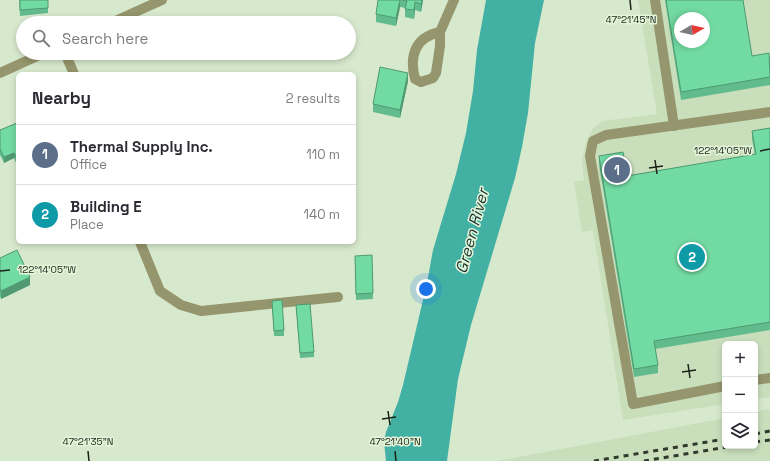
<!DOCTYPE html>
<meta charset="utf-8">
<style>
:root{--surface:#fff;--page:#f7f7f7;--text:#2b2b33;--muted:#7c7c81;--line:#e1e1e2;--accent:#111827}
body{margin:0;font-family:"Space Grotesk",sans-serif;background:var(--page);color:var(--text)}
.controls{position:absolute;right:12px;bottom:12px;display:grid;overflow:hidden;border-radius:6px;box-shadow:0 2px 6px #0003}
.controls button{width:36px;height:36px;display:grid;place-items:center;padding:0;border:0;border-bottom:1px solid var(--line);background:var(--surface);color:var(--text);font:20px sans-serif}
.compass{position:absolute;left:674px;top:12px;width:36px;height:36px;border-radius:50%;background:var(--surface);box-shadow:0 2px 6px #0003;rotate:81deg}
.you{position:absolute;left:426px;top:289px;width:14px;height:14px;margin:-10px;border:3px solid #fff;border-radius:50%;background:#1a73e8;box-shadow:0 0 0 6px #1a73e833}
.badge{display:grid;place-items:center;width:26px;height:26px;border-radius:50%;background:var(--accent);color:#fff;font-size:13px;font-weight:700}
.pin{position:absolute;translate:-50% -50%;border:2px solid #fff;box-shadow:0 1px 4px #0006}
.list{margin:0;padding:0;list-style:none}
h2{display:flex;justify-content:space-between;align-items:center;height:52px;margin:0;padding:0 16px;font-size:17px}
h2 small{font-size:13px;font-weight:400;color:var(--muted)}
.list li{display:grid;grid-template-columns:26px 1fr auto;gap:12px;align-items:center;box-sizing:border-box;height:60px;padding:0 16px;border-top:1px solid var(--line)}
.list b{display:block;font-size:15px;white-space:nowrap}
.list p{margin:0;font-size:13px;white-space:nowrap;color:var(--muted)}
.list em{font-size:13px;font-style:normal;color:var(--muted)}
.icon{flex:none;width:22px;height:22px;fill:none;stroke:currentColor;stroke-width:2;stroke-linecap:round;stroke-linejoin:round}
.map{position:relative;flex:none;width:770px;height:461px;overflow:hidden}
.search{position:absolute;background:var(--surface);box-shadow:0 2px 6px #0003;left:16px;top:16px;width:340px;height:44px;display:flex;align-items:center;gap:10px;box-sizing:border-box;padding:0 14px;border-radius:22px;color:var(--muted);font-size:15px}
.panel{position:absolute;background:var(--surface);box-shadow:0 2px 6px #0003;left:16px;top:72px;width:340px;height:172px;border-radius:6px}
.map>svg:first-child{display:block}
</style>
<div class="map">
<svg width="770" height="461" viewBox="0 0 770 461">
<rect width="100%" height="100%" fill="#d7e9cd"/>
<g fill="#c9dfbc" fill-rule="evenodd">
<path d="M638,0H770V397L755,399V344H725V404L623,420L593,230L582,232L574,182L584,180L582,161L586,141L593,128L602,121L657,114ZM680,18H704V42H680Z"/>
<path d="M770,409V461H497L725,418V446H755V412Z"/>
</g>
<path fill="#42b0a2" d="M486,0H544L535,43L528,113L522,147L515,178L471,325L458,379L447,461H386L384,442L386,432L398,402L403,385L427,283L433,250L456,174L466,133L473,91L477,50Z"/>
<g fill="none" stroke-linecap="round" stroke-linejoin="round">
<g stroke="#95966d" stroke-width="10">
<path d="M655,0L674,126"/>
<path d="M111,23L162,0"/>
<path d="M440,32C415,37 409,56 415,79L421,82L433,78L436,73L440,46V32L454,0"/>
<path d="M65,53L74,74"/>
<path d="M0,73L44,53"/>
<path d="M140,242L160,291L181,305L201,311L338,297"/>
<path d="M755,380L770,378"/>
<path d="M725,386L633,404L590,156L593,141L606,135L770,112"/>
</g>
<g stroke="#31392d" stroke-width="3" stroke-dasharray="5 5" stroke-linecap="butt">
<path d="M755,434L770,431"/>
<path d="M755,442L770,440"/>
<path d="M594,461L725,439"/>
<path d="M644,461L733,446"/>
</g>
</g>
<g fill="#62bb8c">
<path d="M19,0H48V13L20,16Z"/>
<path d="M378,0H423L421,12L415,10L414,19L405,17V8L400,7L396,26L376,22V14Z"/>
<path d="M665,0H743L752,56H770V85L681,100Z"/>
<path d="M408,81L400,118L373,112V104Z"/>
<path d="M17,123L16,163L14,158L4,163L0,155V130Z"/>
<path d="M770,128V330L655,349L658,365V373L634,377L599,164V156L627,176L755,155L752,139V131Z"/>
<path d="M0,258L30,285L1,299L0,296Z"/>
<path d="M355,262L373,293V299L356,300Z"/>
<path d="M296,305L314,352V357L300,358Z"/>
<path d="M272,306L284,330V336H274Z"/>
</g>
<g fill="#509972">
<path d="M400,0V7L396,26V18Z"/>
<path d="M422,0H423L421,12V4Z"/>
<path d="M415,2V10L414,19V10Z"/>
<path d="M408,73V81L400,118V110Z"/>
<path d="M14,153V158L4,163V157Z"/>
<path d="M18,156V162L16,163V157Z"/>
<path d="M30,277V285L1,299V291Z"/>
</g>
<g fill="#72daa3" stroke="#509972" fill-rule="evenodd">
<path d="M20,0H48V8L20,10Z"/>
<path d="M378,0H400L396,18L376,14Z"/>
<path d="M403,0H422L421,4L415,2L414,10L405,9L407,1Z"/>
<path d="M666,0H743L752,56L769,53L770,77L681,92ZM680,18H704V42H680Z"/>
<path d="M380,67L408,73L400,110L373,104Z"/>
<path d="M17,123L18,125V156L16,157L14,153L4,157L0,149V130Z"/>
<path d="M770,128V322L654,341L658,365L634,369L599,156L623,152L627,176L756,154L752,131Z"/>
<path d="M17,250L30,277L1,291L0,288V258Z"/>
<path d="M372,255L373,293L356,294L355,256Z"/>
<path d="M282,300L284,330L274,331L272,301Z"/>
<path d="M310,304L314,352L300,353L296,305Z"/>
</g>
<path fill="none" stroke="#1c2319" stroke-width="1.5" d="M630,0L631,10M760,151L770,149M655,160L657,174M649,168L663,166M0,271L10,270M688,364L690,378M682,372L696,370M388,411L390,425M382,419L396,417M88,451L89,461M395,451L396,461"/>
<g text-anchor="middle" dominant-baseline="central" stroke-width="3" stroke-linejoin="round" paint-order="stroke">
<g font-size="16" font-style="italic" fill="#1b3430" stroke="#e4f6da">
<text transform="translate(472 231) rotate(-75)">Green River</text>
</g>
</g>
<g font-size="10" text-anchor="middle" fill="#1c2319" stroke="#e4f6da" stroke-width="3" stroke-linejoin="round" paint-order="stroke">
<text x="631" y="23">47°21'45"N</text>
<text x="723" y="154">122°14'05"W</text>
<text x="47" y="273">122°14'05"W</text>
<text x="88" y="445">47°21'35"N</text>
<text x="395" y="445">47°21'40"N</text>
</g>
</svg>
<div class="controls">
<button>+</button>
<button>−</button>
<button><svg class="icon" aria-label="layers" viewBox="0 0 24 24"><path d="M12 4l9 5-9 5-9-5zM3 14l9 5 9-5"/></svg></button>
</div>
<svg class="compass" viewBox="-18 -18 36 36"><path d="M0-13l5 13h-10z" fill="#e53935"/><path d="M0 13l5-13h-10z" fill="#7c7c81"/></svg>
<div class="you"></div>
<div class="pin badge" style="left:617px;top:170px;background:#5c6f8a">1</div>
<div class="pin badge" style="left:692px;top:257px;background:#0f9aa8">2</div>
<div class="search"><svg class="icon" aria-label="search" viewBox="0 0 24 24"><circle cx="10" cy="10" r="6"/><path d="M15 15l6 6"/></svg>Search here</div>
<section class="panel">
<h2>Nearby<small>2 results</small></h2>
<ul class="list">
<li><span class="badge" style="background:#5c6f8a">1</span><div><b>Thermal Supply Inc.</b><p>Office</p></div><em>110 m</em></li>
<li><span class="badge" style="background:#0f9aa8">2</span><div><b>Building E</b><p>Place</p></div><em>140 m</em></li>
</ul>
</section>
</div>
